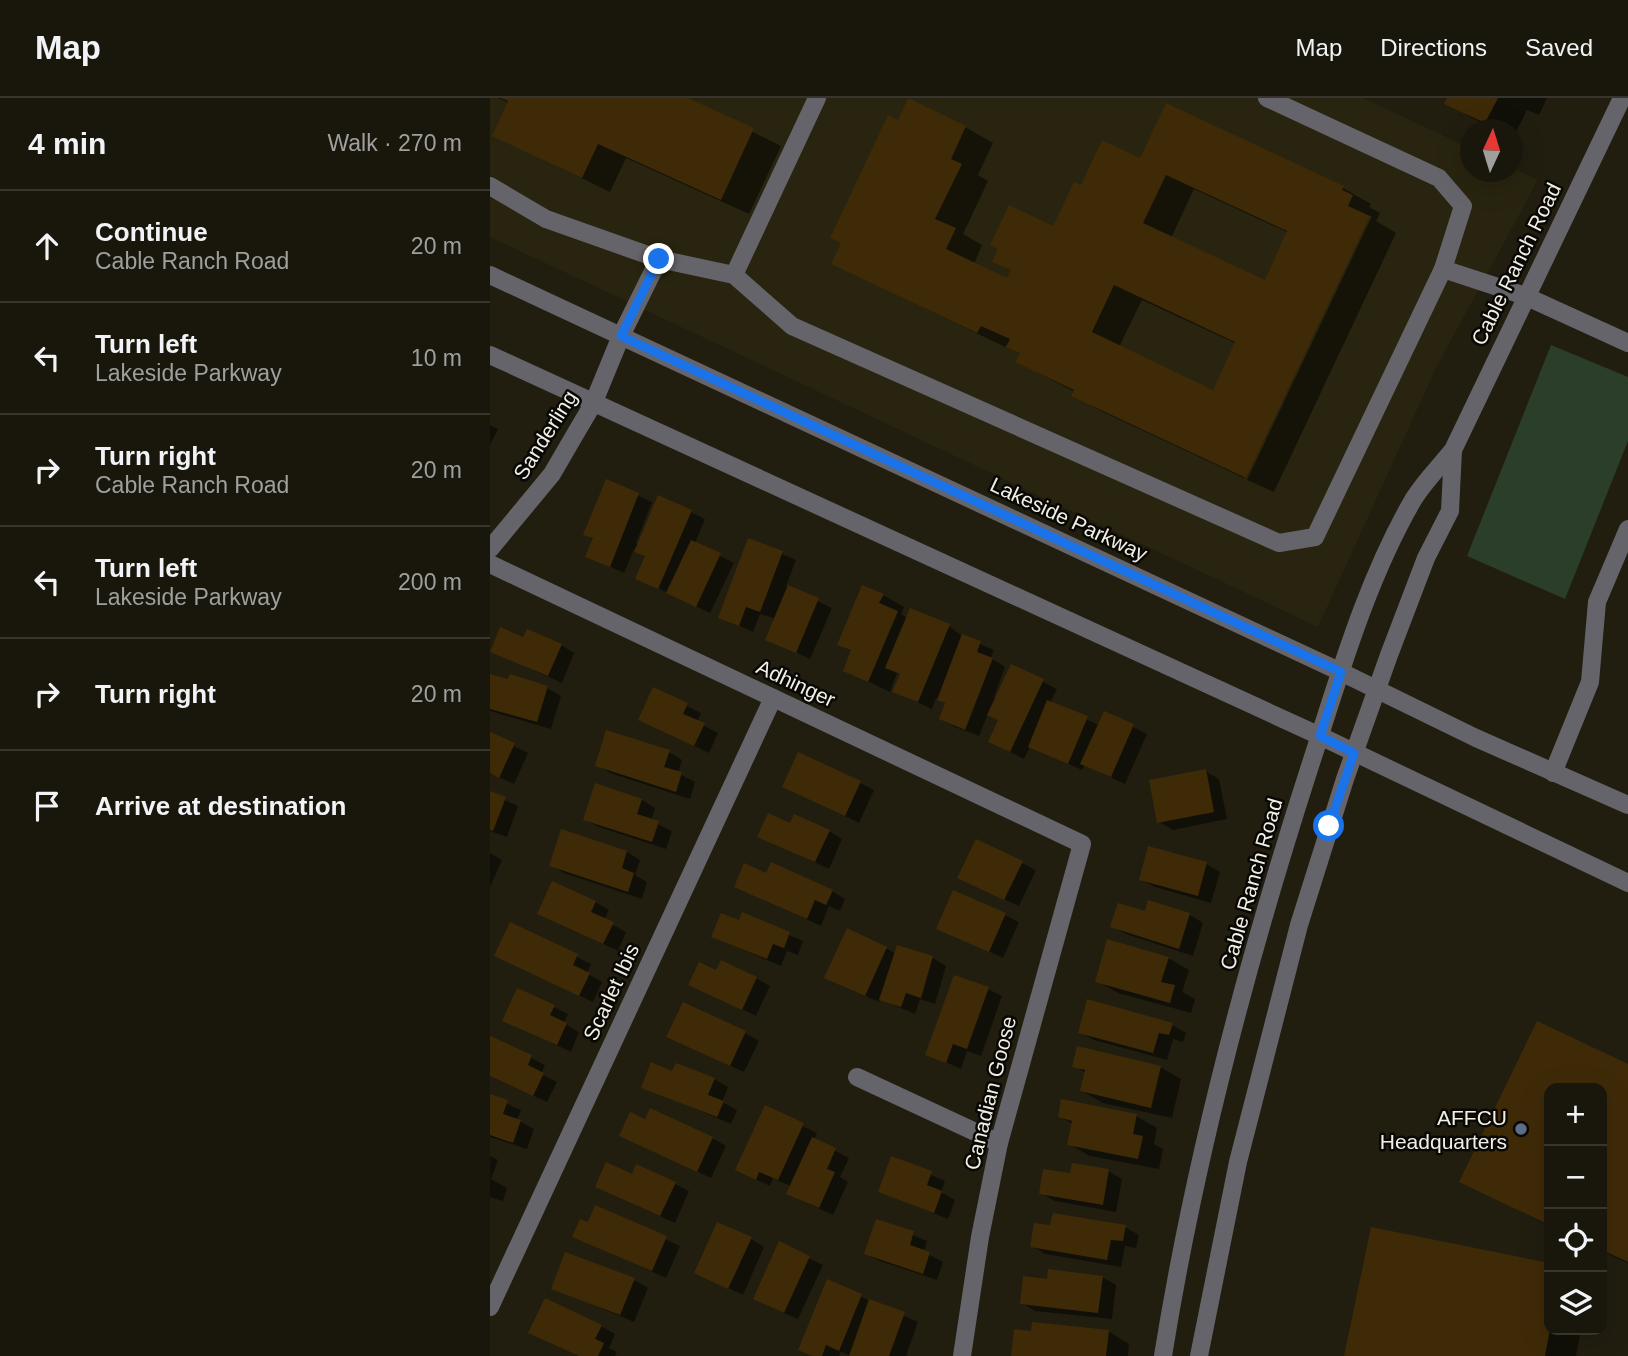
<!DOCTYPE html>
<meta charset="utf-8">
<style>
:root{--surface:#19160c;--page:#221f15;--text:#f1f3f6;--muted:#9f9f9d;--line:#37352d}
body{margin:0;font-family:Arial,sans-serif;background:var(--page);color:var(--text)}
.controls{position:absolute;right:21px;bottom:21px;display:grid;overflow:hidden;border-radius:14px;box-shadow:0 7px 28px #0002}
.controls button{width:63px;height:63px;display:grid;place-items:center;padding:0;border:0;border-bottom:2px solid var(--line);background:var(--surface);color:var(--text);font:35px sans-serif}
.compass{position:absolute;left:970px;top:21px;width:63px;height:63px;border-radius:50%;background:var(--surface);box-shadow:0 7px 28px #0002;rotate:4deg}
.stop{position:absolute;width:21px;height:21px;margin:-16px;border:5px solid #1a73e8;border-radius:50%;background:#fff}
.stop.end{background:#1a73e8;border-color:#fff;box-shadow:0 2px 7px #0008}
.list{margin:0;padding:0;list-style:none}
h2{display:flex;justify-content:space-between;align-items:center;height:91px;margin:0;padding:0 28px;font-size:30px}
h2 small{font-size:23px;font-weight:400;color:var(--muted)}
.list li{display:grid;grid-template-columns:46px 1fr auto;gap:21px;align-items:center;box-sizing:border-box;height:112px;padding:0 28px;border-top:2px solid var(--line)}
.list b{display:block;font-size:26px;white-space:nowrap}
.list p{margin:0;font-size:23px;white-space:nowrap;color:var(--muted)}
.list em{font-size:23px;font-style:normal;color:var(--muted)}
.icon{flex:none;width:38px;height:38px;fill:none;stroke:currentColor;stroke-width:2;stroke-linecap:round;stroke-linejoin:round}
.map{position:relative;flex:none;width:1138px;height:1258px;overflow:hidden}
header{display:flex;align-items:center;gap:42px;box-sizing:border-box;height:98px;padding:0 35px;background:var(--surface);border-bottom:2px solid var(--line)}
header strong{font-size:33px}
nav{display:flex;gap:38px;margin-inline-start:auto;font-size:24px}
main{display:flex}
aside{flex:1;background:var(--surface)}
.map>svg:first-child{display:block}
</style>
<header>
<strong>Map</strong>
<nav><a>Map</a><a>Directions</a><a>Saved</a></nav>
</header>
<main>
<aside>
<h2>4 min<small>Walk · 270 m</small></h2>
<ul class="list">
<li><svg class="icon" aria-label="ahead" viewBox="0 0 24 24"><path d="M12 20V5M6 11l6-6 6 6"/></svg><div><b>Continue</b><p>Cable Ranch Road</p></div><em>20 m</em></li>
<li><svg class="icon" aria-label="left" viewBox="0 0 24 24"><path d="M17 20v-9H6M10 6l-5 5 5 5"/></svg><div><b>Turn left</b><p>Lakeside Parkway</p></div><em>10 m</em></li>
<li><svg class="icon" aria-label="right" viewBox="0 0 24 24"><path d="M7 20v-9h11M14 6l5 5-5 5"/></svg><div><b>Turn right</b><p>Cable Ranch Road</p></div><em>20 m</em></li>
<li><svg class="icon" aria-label="left" viewBox="0 0 24 24"><path d="M17 20v-9H6M10 6l-5 5 5 5"/></svg><div><b>Turn left</b><p>Lakeside Parkway</p></div><em>200 m</em></li>
<li><svg class="icon" aria-label="right" viewBox="0 0 24 24"><path d="M7 20v-9h11M14 6l5 5-5 5"/></svg><div><b>Turn right</b></div><em>20 m</em></li>
<li><svg class="icon" aria-label="arrive" viewBox="0 0 24 24"><path d="M6 21V4h12l-3 4 3 4H6"/></svg><div><b>Arrive at destination</b></div></li>
</ul>
</aside>
<div class="map">
<svg width="1138" height="1258" viewBox="0 0 1138 1258">
<rect width="100%" height="100%" fill="#211e10"/>
<path fill="#28240f" d="M0,0H873L980,50L981,74H1023V70L1048,82L946,270L828,529L0,139Z"/>
<path fill="#2a3e29" d="M1061,247L1138,279V343L1075,501L977,458Z"/>
<g fill="#0007" fill-rule="evenodd">
<path d="M8,0H194L291,48L259,116L136,60L120,94L4,37L19,5Z"/>
<path d="M959,0H1057L1049,17L1037,12L1023,40V32H1006L984,21L957,5Z"/>
<path d="M677,7L853,90L881,106L879,109L890,115L886,123L906,135L784,394L757,382L882,118H878L754,380L611,313L583,297L585,294L527,264L531,255L516,247L515,249L343,166L409,24L475,29L503,45L488,77L498,83L473,136L492,147L484,166L518,182L522,173L505,163L564,131L592,90L651,62ZM704,91L799,135L776,184L681,140ZM652,202L747,246L724,294L629,249Z"/>
<path d="M0,327L8,331L0,347Z"/>
<path d="M117,384L162,404L146,445L149,446L169,399L215,421L205,445L244,465L220,515L147,480L156,459L144,451L134,475L97,458L104,441L95,436Z"/>
<path d="M259,442L306,462L296,488L342,510L320,561L278,541L286,521L270,516L263,534L230,519Z"/>
<path d="M393,497L414,509L411,516L417,520L459,528L472,538L504,552L501,560L515,569L504,599L507,600L522,568L567,591L560,605L609,627L615,615L657,636L635,686L595,667L592,672L540,649L534,661L514,651L510,622L498,616L489,638L465,629L451,621L456,606L446,600L442,611L404,593L411,577L407,575L400,594L355,572L362,553L349,546Z"/>
<path d="M34,542L71,547L84,555L72,585L1,553Z"/>
<path d="M0,577L57,590L71,598L61,631L0,613Z"/>
<path d="M164,592L211,615L207,624L228,635L219,655L150,622Z"/>
<path d="M0,636L38,655L24,686L0,675Z"/>
<path d="M179,654L192,662L188,675L205,684L200,701L120,675L107,667Z"/>
<path d="M715,673L729,681L737,721L683,732L669,724Z"/>
<path d="M370,685L384,692L369,725L294,688Z"/>
<path d="M0,695L28,708L17,739L0,733Z"/>
<path d="M152,702L165,710L161,723L182,733L176,751L109,729L95,722Z"/>
<path d="M300,727L339,733L352,741L339,771L270,738Z"/>
<path d="M137,754L150,762L145,777L157,784L152,801L74,775L61,767Z"/>
<path d="M0,755L12,762L0,789Z"/>
<path d="M532,765L546,772L529,808L483,787Z"/>
<path d="M716,766L730,774L721,805L665,789L651,782Z"/>
<path d="M246,788L342,793L355,801L350,813L339,808L331,828Z"/>
<path d="M105,804L119,812L114,822L136,834L128,853L63,823Z"/>
<path d="M659,804L700,817L713,825L703,858L636,836L622,828L656,815Z"/>
<path d="M253,817L313,843L308,857L297,853L291,868L223,839L250,825Z"/>
<path d="M515,817L529,824L513,860L448,830Z"/>
<path d="M21,827L101,866L97,875L112,884L103,904L20,865Z"/>
<path d="M408,849L443,860L456,868L445,906L430,901L425,916L390,901L389,904L350,887L396,850L406,856Z"/>
<path d="M678,860L699,872L692,894L705,901L701,915L628,895L607,883Z"/>
<path d="M227,874L266,880L280,888L266,918L200,887Z"/>
<path d="M498,891L512,898L491,958L477,953L471,971L438,956Z"/>
<path d="M64,909L78,916L74,925L89,934L81,954L15,922Z"/>
<path d="M1048,925L1138,968V1165L1112,1153V990H1059V1128L971,1083Z"/>
<path d="M682,927L696,935L693,944L683,941L677,962L604,942L590,934Z"/>
<path d="M255,935L269,943L254,974L192,946Z"/>
<path d="M1,940L55,967L51,976L67,984L57,1004L0,978Z"/>
<path d="M584,968L670,969L691,981L682,1020L613,1005L592,993L596,975Z"/>
<path d="M183,975L224,981L238,989L232,1004L247,1012L241,1026L154,989Z"/>
<path d="M0,998L31,1012L27,1022L44,1031L37,1051L0,1039Z"/>
<path d="M275,1010L327,1035L324,1042L359,1060L350,1079L358,1084L343,1117L312,1103L302,1089L283,1080L280,1088L261,1079Z"/>
<path d="M646,1018L667,1030L664,1046L673,1051L669,1071L600,1058L579,1046L583,1026L570,1019Z"/>
<path d="M222,1040L236,1048L221,1080L145,1045Z"/>
<path d="M0,1058L8,1062L1,1081L17,1090L13,1103L0,1099Z"/>
<path d="M402,1061L455,1083L451,1094L465,1102L458,1121L390,1093Z"/>
<path d="M618,1073L632,1081L626,1114L565,1103L551,1095L582,1077Z"/>
<path d="M142,1078L185,1086L199,1093L185,1125L121,1096Z"/>
<path d="M106,1110L190,1148L176,1180L85,1138L99,1126Z"/>
<path d="M387,1123L437,1143L434,1154L453,1164L447,1182L390,1163L376,1156Z"/>
<path d="M562,1129H635L649,1137L646,1150L635,1148L631,1169L555,1156L542,1148Z"/>
<path d="M882,1131L1059,1167V1232H1091L1086,1258H856Z"/>
<path d="M261,1141L274,1149L253,1197L206,1175Z"/>
<path d="M290,1146L333,1167L308,1221L278,1208Z"/>
<path d="M612,1179L626,1187L622,1221L545,1213L532,1205L559,1183Z"/>
<path d="M144,1182L158,1190L144,1224L63,1190Z"/>
<path d="M338,1184L428,1224L416,1258H361L351,1254L349,1258H322L310,1251Z"/>
<path d="M111,1228L125,1236L119,1250L127,1254L125,1258H89L54,1242Z"/>
<path d="M618,1233L639,1246L638,1258H525L542,1235Z"/>
</g>
<g fill="#3f2a08" fill-rule="evenodd">
<path d="M11,0H198L264,30L231,102L108,46L92,80L2,38L18,3Z"/>
<path d="M418,0L476,28L461,61L472,66L445,121L466,130L456,151L517,180L521,172L502,164L508,151L500,147L519,107L563,128L584,84L591,87L612,42L650,60L676,5L854,88L852,92L863,97L858,108L880,118L756,380L581,298L584,292L525,264L530,255L516,249L520,241L491,228L487,235L341,166L351,145L340,140L398,17L408,22ZM676,77L797,133L775,182L653,125ZM624,187L745,244L723,292L602,234Z"/>
<path d="M957,0H1008L995,25L954,6Z"/>
<path d="M116,381L149,395L120,469L95,459L103,440L93,437Z"/>
<path d="M168,397L202,412L168,491L145,481L155,458L144,454Z"/>
<path d="M258,440L293,453L270,514L256,509L249,528L228,520Z"/>
<path d="M201,442L231,455L206,509L176,495Z"/>
<path d="M298,487L329,500L306,555L275,542Z"/>
<path d="M372,487L394,496L389,505L408,513L378,584L353,573L361,552L347,547Z"/>
<path d="M420,510L460,526L428,604L402,594L410,576L395,570Z"/>
<path d="M10,529L33,539L37,531L72,546L58,578L0,554Z"/>
<path d="M472,536L491,543L487,554L503,560L475,632L449,621L455,605L447,602Z"/>
<path d="M521,566L554,581L520,654L498,644L508,622L497,617Z"/>
<path d="M0,576L18,581L20,576L58,588L47,624L0,611Z"/>
<path d="M163,589L198,605L193,616L215,625L204,648L148,622Z"/>
<path d="M557,602L598,618L578,666L538,649Z"/>
<path d="M614,613L644,626L621,679L590,666Z"/>
<path d="M116,632L180,652L174,669L192,674L186,694L105,668Z"/>
<path d="M0,634L25,645L9,680L0,675Z"/>
<path d="M308,654L371,683L355,718L292,689Z"/>
<path d="M716,671L724,714L667,725L659,682Z"/>
<path d="M105,685L152,701L147,716L169,723L162,744L93,722Z"/>
<path d="M0,693L16,699L3,733L0,732Z"/>
<path d="M278,715L300,725L304,716L340,732L325,764L267,739Z"/>
<path d="M71,731L137,753L132,770L144,775L138,794L59,768Z"/>
<path d="M486,741L533,763L514,802L467,780Z"/>
<path d="M658,748L717,764L708,798L649,782Z"/>
<path d="M281,764L343,792L336,807L325,802L317,821L244,789L254,765L276,775Z"/>
<path d="M62,783L106,803L101,814L124,824L113,846L47,816Z"/>
<path d="M463,792L516,815L499,854L446,831Z"/>
<path d="M658,802L700,815L689,851L620,829L628,805L655,813Z"/>
<path d="M252,814L300,834L294,850L283,846L277,861L221,839L231,815L249,822Z"/>
<path d="M20,824L88,856L83,867L100,875L89,898L4,858Z"/>
<path d="M357,830L397,849L375,898L334,880Z"/>
<path d="M617,841L679,859L671,884L685,887L680,905L605,884Z"/>
<path d="M407,847L443,858L431,900L416,895L411,909L389,902Z"/>
<path d="M231,862L267,879L252,912L198,887L209,864L226,872Z"/>
<path d="M464,877L499,889L477,951L463,946L456,965L435,957Z"/>
<path d="M27,890L65,907L60,917L77,925L67,947L12,923Z"/>
<path d="M597,901L683,925L679,937L669,935L663,955L588,935Z"/>
<path d="M193,904L256,933L240,968L176,939Z"/>
<path d="M1047,923L1138,966V1164L1112,1152V990H1059V1127L969,1084Z"/>
<path d="M0,938L42,957L38,967L54,975L43,998L0,978Z"/>
<path d="M587,948L671,968L661,1010L590,993L595,972L582,969Z"/>
<path d="M161,964L182,973L186,965L225,980L218,997L234,1003L227,1019L151,990Z"/>
<path d="M0,996L18,1002L13,1016L31,1022L23,1045L0,1037Z"/>
<path d="M571,1001L647,1016L643,1036L653,1038L648,1061L577,1047L582,1023L568,1019Z"/>
<path d="M275,1007L314,1025L288,1082L269,1074L266,1082L245,1072Z"/>
<path d="M160,1010L223,1039L207,1074L129,1038L140,1014L155,1021Z"/>
<path d="M322,1039L346,1050L337,1071L345,1074L329,1110L296,1096Z"/>
<path d="M401,1058L442,1073L437,1087L452,1093L444,1115L388,1094Z"/>
<path d="M116,1064L142,1076L146,1066L186,1084L170,1118L105,1089Z"/>
<path d="M582,1065L619,1071L613,1107L549,1096L553,1071L580,1075Z"/>
<path d="M105,1107L177,1138L162,1173L82,1139L90,1121L98,1124Z"/>
<path d="M563,1115L636,1127L633,1143L621,1142L617,1162L540,1149L544,1125L560,1127Z"/>
<path d="M386,1121L424,1133L420,1147L440,1154L433,1176L374,1156Z"/>
<path d="M227,1124L262,1139L238,1191L204,1175Z"/>
<path d="M881,1129L1059,1165L1060,1232L1055,1258H854Z"/>
<path d="M289,1143L320,1158L294,1215L263,1201Z"/>
<path d="M75,1154L145,1180L130,1217L61,1191Z"/>
<path d="M558,1171L613,1178L608,1215L530,1206L533,1178L557,1181Z"/>
<path d="M337,1181L372,1196L349,1253L336,1247L332,1258H322L308,1252Z"/>
<path d="M55,1200L112,1227L105,1241L114,1245L108,1258H89L38,1235Z"/>
<path d="M379,1201L415,1214L399,1258H359Z"/>
<path d="M542,1224L619,1232L616,1258H521L524,1231L541,1233Z"/>
</g>
<g fill="none" stroke-linecap="round" stroke-linejoin="round">
<g stroke="#66646b" stroke-width="18">
<path d="M777,0L949,80L973,108L953,171L1035,198L1138,245"/>
<path d="M0,88L56,121L169,161L131,238L103,306L87,333L62,376L0,451"/>
<path d="M169,161L244,177L302,228L789,445L825,439L953,171"/>
<path d="M0,177L851,574L986,640L1138,707"/>
<path d="M244,177L327,0"/>
<path d="M0,257L830,638L1138,785"/>
<path d="M0,466L592,746L509,1045L490,1139L472,1258"/>
<path d="M1063,675L1100,584L1107,504L1138,431"/>
<path d="M367,979L509,1045"/>
<path d="M0,1209L283,600"/>
<path d="M673,1258C705,1058 758,860 820,668C849,579 876,483 923,402C934,384 950,368 963,352L1132,0"/>
<path d="M709,1258L748,1064L809,827L855,681L899,557L936,460L960,413L963,352"/>
</g>
</g>
<g fill="none" stroke-linecap="round" stroke-linejoin="round">
<path stroke="#1a73e8" stroke-width="9" d="M169,161L131,238L851,574L830,638L864,655L839,728"/>
</g>
<circle fill="#5c6f8a" stroke="#090804" stroke-width="2.5" cx="1031" cy="1031" r="7"/>
<g text-anchor="middle" dominant-baseline="central" stroke-width="5" stroke-linejoin="round" paint-order="stroke">
<g font-size="21" fill="#f2f0e6" stroke="#090804">
<text transform="translate(1026 166) rotate(-64)">Cable Ranch Road</text>
<text transform="translate(55 337) rotate(-58)">Sanderling</text>
<text transform="translate(579 421) rotate(25)">Lakeside Parkway</text>
<text transform="translate(306 585) rotate(25)">Adhinger</text>
<text transform="translate(761 786) rotate(-74)">Cable Ranch Road</text>
<text transform="translate(121 894) rotate(-65)">Scarlet Ibis</text>
<text transform="translate(500 995) rotate(-76)">Canadian Goose</text>
</g>
<g font-size="21" fill="#f2f0e6" stroke="#090804" text-anchor="end">
<text x="1017" y="1019">AFFCU<tspan x="1017" dy="24">Headquarters</tspan></text>
</g>
</g>
</svg>
<div class="controls">
<button>+</button>
<button>−</button>
<button><svg class="icon" aria-label="locate" viewBox="0 0 24 24"><circle cx="12" cy="12" r="6"/><path d="M12 2v4M12 18v4M2 12h4M18 12h4"/></svg></button>
<button><svg class="icon" aria-label="layers" viewBox="0 0 24 24"><path d="M12 4l9 5-9 5-9-5zM3 14l9 5 9-5"/></svg></button>
</div>
<svg class="compass" viewBox="-18 -18 36 36"><path d="M0-13l5 13h-10z" fill="#e53935"/><path d="M0 13l5-13h-10z" fill="#9f9f9d"/></svg>
<div class="stop" style="left:839px;top:728px"></div>
<div class="stop end" style="left:169px;top:161px"></div>
</div>
</main>
